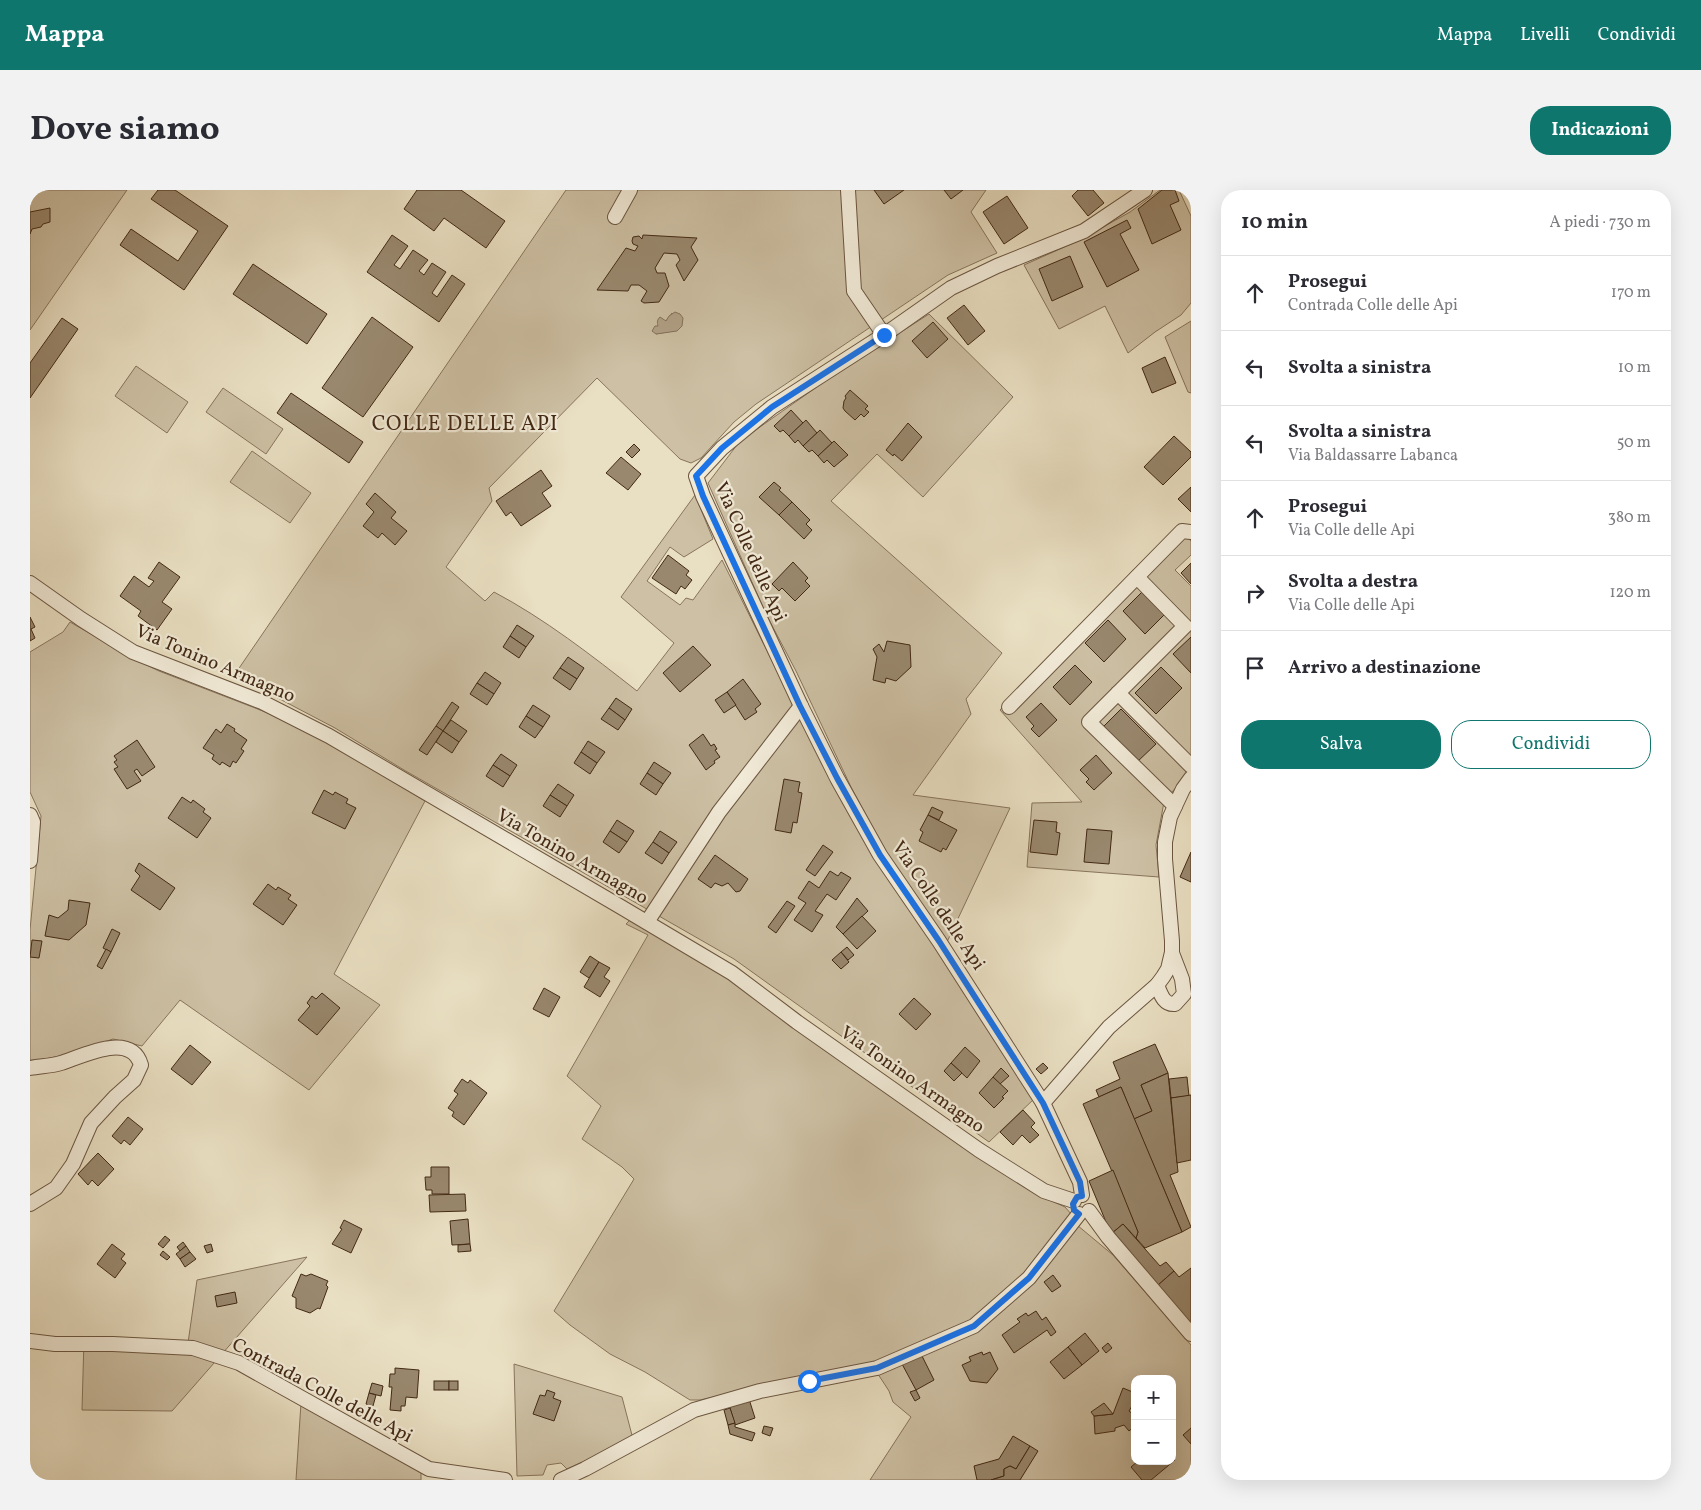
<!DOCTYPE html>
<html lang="it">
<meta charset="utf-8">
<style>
:root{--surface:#fff;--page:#f2f2f3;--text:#2b2b33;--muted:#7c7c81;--line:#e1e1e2;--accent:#0f766e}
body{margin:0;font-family:Vollkorn,serif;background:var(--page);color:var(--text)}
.controls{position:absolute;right:15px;bottom:15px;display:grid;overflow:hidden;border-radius:10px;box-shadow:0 5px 20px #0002}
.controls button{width:45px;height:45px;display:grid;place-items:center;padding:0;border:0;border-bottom:1px solid var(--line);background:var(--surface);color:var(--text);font:25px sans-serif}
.stop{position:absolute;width:15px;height:15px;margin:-11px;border:4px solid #1a73e8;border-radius:50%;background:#fff}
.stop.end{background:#1a73e8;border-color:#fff;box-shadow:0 1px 5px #0008}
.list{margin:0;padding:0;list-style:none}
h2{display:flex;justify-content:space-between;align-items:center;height:65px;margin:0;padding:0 20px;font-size:21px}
h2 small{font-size:16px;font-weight:400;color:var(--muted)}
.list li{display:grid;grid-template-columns:32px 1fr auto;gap:15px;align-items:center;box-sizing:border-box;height:75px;padding:0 20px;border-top:1px solid var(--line)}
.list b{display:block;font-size:19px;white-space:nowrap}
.list p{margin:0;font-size:16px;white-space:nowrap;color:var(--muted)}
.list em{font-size:16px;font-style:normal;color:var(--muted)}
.actions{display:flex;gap:10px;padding:15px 20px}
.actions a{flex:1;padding:11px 0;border:1px solid var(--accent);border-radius:20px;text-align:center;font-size:18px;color:var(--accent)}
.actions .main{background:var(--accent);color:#fff}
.icon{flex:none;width:28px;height:28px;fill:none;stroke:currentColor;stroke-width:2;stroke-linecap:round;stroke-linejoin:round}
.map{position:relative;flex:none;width:1161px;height:1290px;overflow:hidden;border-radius:20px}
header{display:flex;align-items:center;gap:30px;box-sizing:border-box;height:70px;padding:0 25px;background:var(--accent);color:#fff}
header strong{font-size:24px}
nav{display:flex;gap:28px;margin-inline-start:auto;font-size:18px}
.intro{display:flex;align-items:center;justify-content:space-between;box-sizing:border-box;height:120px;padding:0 30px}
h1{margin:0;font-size:35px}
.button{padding:12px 22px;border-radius:20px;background:var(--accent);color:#fff;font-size:18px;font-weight:700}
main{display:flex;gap:30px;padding:0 30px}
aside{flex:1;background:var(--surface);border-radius:20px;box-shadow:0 5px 20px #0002}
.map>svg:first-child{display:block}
</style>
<header>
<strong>Mappa</strong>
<nav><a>Mappa</a><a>Livelli</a><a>Condividi</a></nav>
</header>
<div class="intro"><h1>Dove siamo</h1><a class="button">Indicazioni</a></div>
<main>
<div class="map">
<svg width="1161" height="1290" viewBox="0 0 1161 1290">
<rect width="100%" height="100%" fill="#e9dfc2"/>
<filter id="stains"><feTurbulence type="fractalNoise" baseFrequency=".004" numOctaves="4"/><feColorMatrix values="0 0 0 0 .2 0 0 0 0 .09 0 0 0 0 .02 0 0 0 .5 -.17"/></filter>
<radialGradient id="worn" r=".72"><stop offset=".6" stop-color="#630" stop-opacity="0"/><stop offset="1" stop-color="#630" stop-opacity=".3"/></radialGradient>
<g fill="#cdc0a4" stroke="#88745c" fill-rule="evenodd">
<path d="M0,0H97L0,140Z"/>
<path d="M536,0H956L941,22L967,63L918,85L726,214L704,232L671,268L661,273L650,269L567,188L459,298L462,311L416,377L455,411L464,402C515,429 561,465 607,501L644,453L591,407L665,305L683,349L654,367L640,357L617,391L650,415L656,408L663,410L692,370L801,590L1005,908L959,952L704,769L374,580L305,538L244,506L203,487ZM642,123L648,140L626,144L628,136L638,129Z"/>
<path d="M1130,0H1149L1161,26V113L1151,125L1125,142L1098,163L1075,116L1029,139L994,75L1050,50L1100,22Z"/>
<path d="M899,124L983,207L893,307L847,264L801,311L972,463L936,509L941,524L883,605L980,618L917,752L855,660L821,597L766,481L737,426L678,293L710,251L801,187Z"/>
<path d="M1161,131V203L1158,202L1135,147Z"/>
<path d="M106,176L158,212L137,243L85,206Z"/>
<path d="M193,198L253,239L236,264L176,222Z"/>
<path d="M222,261L281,303L260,333L200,292Z"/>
<path d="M1146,337L1161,351V365L1145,380L1161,396V579L1134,612L1126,655L1129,687L997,677L1002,613L1052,612L970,520Z"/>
<path d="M40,432L106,470L129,481L238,523L303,556L395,611L304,784L350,815L279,900L150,810L112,856L83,849L34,865L0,872V740L11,626L0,602V462L33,442Z"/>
<path d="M602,728L694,785L757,833L928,954L1006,1004L1035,1017L1042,1025L993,1086L940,1133L846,1173L728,1197L670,1210H660L615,1182L580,1164L540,1135L524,1121L604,989L592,977L552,949L571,916L537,886L618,745L596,734Z"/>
<path d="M1047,1035L1083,1065L1161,1155V1290H840L881,1227L863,1212L859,1201L846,1181L945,1138ZM1105,1189H1142V1271H1105Z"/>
<path d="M277,1067L142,1221L52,1220L54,1149L158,1153L167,1090Z"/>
<path d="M484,1174L592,1207L603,1249L537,1279L531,1273L517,1275L513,1285L487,1286Z"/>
<path d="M271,1213L391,1282V1290H266Z"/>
</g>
<path fill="#b1a187" stroke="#857159" d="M645,122L650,124L653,128L652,136L647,141L626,144L622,141L625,136H628C627,132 627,130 630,127L636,131L639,126Z"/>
<g fill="#99886e" stroke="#432914">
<path d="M128,0H145L198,36L154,100L90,55L101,39L148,71L168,41L121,9Z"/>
<path d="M387,0H431L475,31L456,58L414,28L404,41L374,19Z"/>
<path d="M844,0H874L854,14Z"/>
<path d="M914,0H933L921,9Z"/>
<path d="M1048,0H1063L1074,13L1058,26L1042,6Z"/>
<path d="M1132,0H1145L1149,11L1140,15L1151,40L1122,54L1108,19Z"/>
<path d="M977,6L998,38L974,54L953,22Z"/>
<path d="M20,18V32L13,34L11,37L2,39L0,44V22Z"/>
<path d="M1097,30L1101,38L1090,44L1109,80L1077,97L1054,52Z"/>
<path d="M362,45L378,56L364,75L370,79L383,60L398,70L389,81L394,85L402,73L416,82L402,103L407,107L422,85L435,94L409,132L337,82Z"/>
<path d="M613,45L667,48L661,57L668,70L654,91L646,75L650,70L647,64L634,63L625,78L627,83H635L639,96L629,112L614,113L611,111L617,101L609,95H601L598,101L567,100L596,58L605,61L608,56L603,54L602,51L603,47L609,46L612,49Z"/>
<path d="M1040,66L1053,97L1022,111L1009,79Z"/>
<path d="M223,74L297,124L277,154L203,104Z"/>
<path d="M934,115L955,141L938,155L917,128Z"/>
<path d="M342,127L383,157L333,227L292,198Z"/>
<path d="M32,128L48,139L0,208V173Z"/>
<path d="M903,132L918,149L897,168L882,151Z"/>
<path d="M1135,167L1146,193L1122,203L1112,178Z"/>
<path d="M820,200L838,216L835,219L839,222L834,227L831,224L825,230L815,221L813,218L814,211L816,208L815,206Z"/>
<path d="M261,203L333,252L319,273L247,223Z"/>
<path d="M761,220L773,233L759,246L753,240L750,242L744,236Z"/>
<path d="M776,230L787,243L773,256L768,250L765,253L759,246Z"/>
<path d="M878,233L892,247L872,271L864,264L863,266L856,260Z"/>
<path d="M790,240L802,253L788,266L782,260L779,262L773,256Z"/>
<path d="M1144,246L1161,262V267L1133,295L1114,277Z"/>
<path d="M804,251L818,265L804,277L797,270L794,273L788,266Z"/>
<path d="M604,254L610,260L602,268L596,262Z"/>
<path d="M591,267L611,284L598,300L576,283Z"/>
<path d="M511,280L522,296L512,303L521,316L491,336L481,322L476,326L466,311Z"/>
<path d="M744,292L751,298L749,300L762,312L749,325L729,307Z"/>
<path d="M1161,297V322L1148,309Z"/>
<path d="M345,303L366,322L361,328L377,341L365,355L352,343L348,348L333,336L344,322L336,314Z"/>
<path d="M762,312L780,330L776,334L782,340L774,349L749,325Z"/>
<path d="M638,365L659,381L656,385L662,390L655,399L651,396L646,404L622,388Z"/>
<path d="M129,372L150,387L132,412L142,419L127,440L108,426L111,421L90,406L104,386L119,397L124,391L118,388Z"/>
<path d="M763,372L778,388L775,391L780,396L765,411L752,398L749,401L742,394Z"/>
<path d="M1161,373V394L1151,383Z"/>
<path d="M1112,402L1134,425L1115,444L1093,421Z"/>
<path d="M0,427L5,437L1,439L5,448L0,451Z"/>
<path d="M1078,430L1096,449L1074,472L1055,453Z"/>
<path d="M487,435L504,446L496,457L480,446Z"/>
<path d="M480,446L496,457L489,468L473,457Z"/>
<path d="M1161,447V483L1143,464Z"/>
<path d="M857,451L880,455L881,477L866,491L856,488L855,493L843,490L847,467L843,459L849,454L854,462Z"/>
<path d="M663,456L681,475L650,502L633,483Z"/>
<path d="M538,467L554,478L547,489L530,478Z"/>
<path d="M1045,475L1062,492L1040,515L1023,497Z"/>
<path d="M1131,477L1152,498L1126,524L1105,503Z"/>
<path d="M530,478L547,489L540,500L523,488Z"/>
<path d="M455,482L471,493L464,504L447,493Z"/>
<path d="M713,489L731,514L725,519L727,522L715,530L697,502Z"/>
<path d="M447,493L464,504L457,515L440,504Z"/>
<path d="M697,502L706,515L694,523L685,510Z"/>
<path d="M586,508L602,519L595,530L579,518Z"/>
<path d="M422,512L429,517L413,541L406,536Z"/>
<path d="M1011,513L1027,530L1009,547L1001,539L1004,536L996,527Z"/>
<path d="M503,515L520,526L513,537L496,526Z"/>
<path d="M579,518L595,530L588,540L571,529Z"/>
<path d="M1091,519L1126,554L1106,573L1072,538Z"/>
<path d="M496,526L513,537L505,548L489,537Z"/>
<path d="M421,530L437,541L429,552L413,541Z"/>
<path d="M197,534L205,539L204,541L217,550L211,559L214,561L206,573L203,571L200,577L192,572L190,575L182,569L184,565L173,558L186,539L191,543Z"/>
<path d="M406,536L413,541L397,565L389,560Z"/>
<path d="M413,541L429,552L422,563L406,552Z"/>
<path d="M673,544L681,556L684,554L687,559L685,560L690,567L684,571L685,573L676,580L659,555Z"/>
<path d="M107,550L125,577L112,586L107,579L104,581L111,591L97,599L84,579L88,577L84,572L87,570L84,566Z"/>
<path d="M558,551L575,562L567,573L551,562Z"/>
<path d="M551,562L567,573L560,584L544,573Z"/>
<path d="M471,564L487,575L480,586L463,575Z"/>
<path d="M1066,565L1082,583L1064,600L1056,592L1059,589L1050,580Z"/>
<path d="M624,572L641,583L633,594L617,583Z"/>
<path d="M463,575L480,586L473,597L456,586Z"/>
<path d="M617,583L633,594L626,605L610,594Z"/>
<path d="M754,589L770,592L768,602L772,603L767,633L763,632L761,643L745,640Z"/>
<path d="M528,594L544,605L537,616L520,605Z"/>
<path d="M294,600L303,605L305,602L318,609L316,613L326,618L315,639L282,623Z"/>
<path d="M520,605L537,616L530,627L513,616Z"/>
<path d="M152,607L161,613L163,610L175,619L173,622L181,628L167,648L138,628Z"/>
<path d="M902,617L913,622L909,630L898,625Z"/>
<path d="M898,625L927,640L916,660L913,658L911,662L889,651L893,642L890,640Z"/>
<path d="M587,630L604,641L597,652L580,641Z"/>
<path d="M1004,630L1027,632L1026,642L1030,643L1027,665L1000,662Z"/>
<path d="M1057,639L1082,641L1079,674L1054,672Z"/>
<path d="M580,641L597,652L589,663L573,652Z"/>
<path d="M630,641L647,652L639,663L623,652Z"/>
<path d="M623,652L639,663L632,674L615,663Z"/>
<path d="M793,655L803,662L785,686L776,680Z"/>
<path d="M1161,662V692L1150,687Z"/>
<path d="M685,665L718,689L710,701L706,702L698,693L692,696L685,693L681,698L668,689Z"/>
<path d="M109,673L145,698L130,720L101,700L110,686L105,681Z"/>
<path d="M800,681L808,686L811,682L821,688L806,710L797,704L785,721L793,725L782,742L764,730L776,713L768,708L779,691L789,698Z"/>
<path d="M238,694L246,700L248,697L261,705L258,709L267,715L253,735L223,714Z"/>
<path d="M827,708L838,721L813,744L806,737Z"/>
<path d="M39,710L60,713L56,735L39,750L15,746L19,725L28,728L38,720Z"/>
<path d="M757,711L765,716L746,743L738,737Z"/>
<path d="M832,726L846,741L827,759L813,744Z"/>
<path d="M82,739L90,743L81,762L73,758Z"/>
<path d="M2,750L12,751L9,768L0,767Z"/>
<path d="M817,757L824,765L818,770L811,762Z"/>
<path d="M76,759L81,762L72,779L67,776Z"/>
<path d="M811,762L819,772L811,779L802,770Z"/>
<path d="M560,766L569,772L559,788L550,782Z"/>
<path d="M569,772L580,778L574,787L580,791L570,807L554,797Z"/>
<path d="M514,798L530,807L519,827L503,819Z"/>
<path d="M292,803L310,818L287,845L268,830L280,816L277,813L282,806L286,809Z"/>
<path d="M884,808L901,824L886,840L869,824Z"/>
<path d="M1125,854L1138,883L1111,895L1122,921L1104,929L1091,897L1069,907L1066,900L1090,889L1083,872Z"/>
<path d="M160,855L181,872L162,895L141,879Z"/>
<path d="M935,857L950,871L937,888L921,873Z"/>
<path d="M921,873L932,883L924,891L914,881Z"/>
<path d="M1013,873L1018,878L1011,884L1006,879Z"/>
<path d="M971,878L979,886L970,894L963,887Z"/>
<path d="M1138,883L1148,982L1140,985L1161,1037L1152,1042L1104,929L1122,921L1111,895Z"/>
<path d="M963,887L978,901L972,907L974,908L964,918L949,903Z"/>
<path d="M1157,887L1159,906L1141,908L1139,889Z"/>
<path d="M432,889L438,893L440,890L457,903L434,935L422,926L424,922L418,918L428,904L424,901Z"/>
<path d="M1091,897L1152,1042L1115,1058L1106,1048L1108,1042L1053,914Z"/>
<path d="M1161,905V970L1147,973L1141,908Z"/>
<path d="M993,920L1005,933L1001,937L1009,945L1000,953L992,945L983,955L970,942Z"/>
<path d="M98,927L113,939L100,955L94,950L91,954L82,946Z"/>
<path d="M68,963L84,979L68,996L62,990L58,995L48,984Z"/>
<path d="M401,977H419V1004H402V1000H396L395,987H401Z"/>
<path d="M1083,980L1108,1042L1106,1048L1093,1034L1081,1044L1059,991Z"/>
<path d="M435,1004L436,1021L400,1022L399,1005Z"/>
<path d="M438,1029L440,1054L422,1055L420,1031Z"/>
<path d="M314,1030L332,1039L321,1063L302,1054L312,1039L310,1038Z"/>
<path d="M1093,1034L1130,1076L1136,1072L1144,1081L1127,1096L1081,1044Z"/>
<path d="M135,1046L140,1050L133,1058L128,1054Z"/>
<path d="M153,1052L156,1056L150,1061L147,1057Z"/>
<path d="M82,1054L95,1064L91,1069L96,1073L85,1088L67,1074Z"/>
<path d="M181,1054L183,1061L177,1063L174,1056Z"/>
<path d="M440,1054L441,1061L428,1062V1055Z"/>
<path d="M156,1056L160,1062L150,1069L146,1064Z"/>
<path d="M133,1061L140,1067L137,1070L130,1065Z"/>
<path d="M160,1062L166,1069L155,1077L150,1069Z"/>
<path d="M1161,1078V1137L1127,1096L1144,1081L1149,1087Z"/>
<path d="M271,1084L276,1086L281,1084L298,1091L296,1095L298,1097L290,1119L288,1118L280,1123L266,1118V1108L262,1106Z"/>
<path d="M1023,1085L1031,1096L1022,1102L1014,1092Z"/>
<path d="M205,1102L207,1113L187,1117L185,1106Z"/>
<path d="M1006,1121L1012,1130L1016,1127L1026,1142L1021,1146L1017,1140L984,1163L972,1145L990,1132L987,1129L996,1123L998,1126Z"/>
<path d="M1055,1143L1069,1161L1052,1175L1038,1157Z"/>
<path d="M1078,1153L1082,1158L1076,1163L1072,1158Z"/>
<path d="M1038,1157L1052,1175L1034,1189L1020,1172Z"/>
<path d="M952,1162L953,1165L960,1162L968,1179L957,1193L940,1191L932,1175L941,1171L939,1167Z"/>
<path d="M891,1164L904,1190L886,1200L872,1174Z"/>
<path d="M365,1178L389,1180L387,1208L376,1207L375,1216H371V1221L360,1220L362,1197H359L360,1184H365Z"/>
<rect x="404" y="1191" width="15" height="9"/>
<rect x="419" y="1191" width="9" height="9"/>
<path d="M342,1193L353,1196L351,1206L339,1203Z"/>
<path d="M1093,1198L1105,1203V1211L1099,1221L1105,1226V1236L1099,1241L1094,1235L1085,1238V1241L1065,1244L1064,1226L1083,1224Z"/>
<path d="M517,1200L525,1203L523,1208L531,1211L524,1231L503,1224L510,1205L515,1206Z"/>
<path d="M886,1200L890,1208L885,1211L880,1202Z"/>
<path d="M339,1203L346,1205L343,1216L336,1214Z"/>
<path d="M719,1209L725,1228L705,1235L699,1215Z"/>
<path d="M1074,1213L1083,1224L1064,1226L1061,1222Z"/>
<path d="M700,1218L705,1233L698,1235L694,1220Z"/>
<path d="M705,1233V1237L725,1243L722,1251L700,1244L698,1235Z"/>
<path d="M734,1236L743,1238L740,1246L732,1243Z"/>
<path d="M1161,1238V1254L1153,1245Z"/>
<path d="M983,1246L1000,1256L986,1279L980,1276L974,1279V1286L961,1290H947L944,1276L969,1269Z"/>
<path d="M1000,1256L1008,1261L990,1290H961L974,1286V1279L980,1276L986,1279Z"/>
<path d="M1142,1267L1145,1270L1121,1290H1112L1101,1277L1108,1271H1142Z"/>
</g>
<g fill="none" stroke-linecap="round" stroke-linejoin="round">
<g stroke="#6c5640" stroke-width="16">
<g id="minor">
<path d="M818,0L824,101L854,145"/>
<path d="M585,27L600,0"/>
<path d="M1107,387L1155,436L1059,532L1145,616"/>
<path d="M0,393L51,429L103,462L232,512L299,546L591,717L702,783L767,832L949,960L1014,1001L1044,1011"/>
<path d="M1088,503L1161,576"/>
<path d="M979,517L1152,341L1161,342"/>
<path d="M0,625L3,632L0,671"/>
<path d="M617,732L689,622L771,516"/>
<path d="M1127,795C1131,805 1134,815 1145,814L1154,804L1152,789L1142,763"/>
<path d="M0,878C10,876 22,876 31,873C53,866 101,841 111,875L104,890L85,907L61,933L43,974L26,998L0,1014"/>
<path d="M1013,913L909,751L850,665L807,588L771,516L673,306L666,286L692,258L742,217L854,145L921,98L967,76L1054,41L1115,0"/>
<path d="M1052,1005L1050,992L1013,913L1079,837L1127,795L1133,787L1138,779L1142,762V751L1135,669V652L1140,627L1153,599L1161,588"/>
<path d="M1059,1021L1078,1047L1161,1144"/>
<path d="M0,1151L25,1154H83L163,1158L209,1173L399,1279L475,1290"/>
<path d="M531,1290L555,1279L664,1220L730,1201L847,1178L944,1136L999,1088L1049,1024"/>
</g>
</g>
<use href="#minor" stroke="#f1ead7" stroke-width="14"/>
</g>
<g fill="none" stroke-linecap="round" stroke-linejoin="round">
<path stroke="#1a73e8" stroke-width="6" d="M779,1191L847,1178L944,1136L999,1088L1049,1024L1044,1020L1043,1014L1047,1007L1052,1006L1050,992L1013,913L909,751L850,665L807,588L770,516L673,306L666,286L692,258L742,217L854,145"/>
</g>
<g text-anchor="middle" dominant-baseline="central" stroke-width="4.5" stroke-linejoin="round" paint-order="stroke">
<g font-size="19" fill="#432914" stroke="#f1ead7">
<text transform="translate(720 362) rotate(66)">Via Colle delle Api</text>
<text transform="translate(185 474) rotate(23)">Via Tonino Armagno</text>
<text transform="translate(542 667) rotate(30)">Via Tonino Armagno</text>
<text transform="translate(908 716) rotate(56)">Via Colle delle Api</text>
<text transform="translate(882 890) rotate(35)">Via Tonino Armagno</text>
<text transform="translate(292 1201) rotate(28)">Contrada Colle delle Api</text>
</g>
<g font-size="21" letter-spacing="1" fill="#432914" stroke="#f1ead7">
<text x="435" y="234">COLLE DELLE API</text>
</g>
</g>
<rect width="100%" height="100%" filter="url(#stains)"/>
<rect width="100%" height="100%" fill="url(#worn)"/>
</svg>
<div class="controls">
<button>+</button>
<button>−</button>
</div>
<div class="stop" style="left:779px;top:1191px"></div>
<div class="stop end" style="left:854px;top:145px"></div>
</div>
<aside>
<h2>10 min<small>A piedi · 730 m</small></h2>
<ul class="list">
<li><svg class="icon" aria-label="ahead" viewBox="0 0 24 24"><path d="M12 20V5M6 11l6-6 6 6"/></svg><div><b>Prosegui</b><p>Contrada Colle delle Api</p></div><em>170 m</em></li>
<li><svg class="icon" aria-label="left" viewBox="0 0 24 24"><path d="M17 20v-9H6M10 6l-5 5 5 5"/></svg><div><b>Svolta a sinistra</b></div><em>10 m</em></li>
<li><svg class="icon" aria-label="left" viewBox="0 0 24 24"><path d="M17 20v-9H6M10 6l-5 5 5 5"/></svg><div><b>Svolta a sinistra</b><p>Via Baldassarre Labanca</p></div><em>50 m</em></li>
<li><svg class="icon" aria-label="ahead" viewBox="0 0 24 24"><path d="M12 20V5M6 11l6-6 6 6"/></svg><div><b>Prosegui</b><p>Via Colle delle Api</p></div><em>380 m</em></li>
<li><svg class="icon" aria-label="right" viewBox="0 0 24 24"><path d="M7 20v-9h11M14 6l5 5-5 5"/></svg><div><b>Svolta a destra</b><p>Via Colle delle Api</p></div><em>120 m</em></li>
<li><svg class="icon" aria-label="arrive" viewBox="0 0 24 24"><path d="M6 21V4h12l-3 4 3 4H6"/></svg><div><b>Arrivo a destinazione</b></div></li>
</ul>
<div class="actions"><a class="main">Salva</a><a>Condividi</a></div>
</aside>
</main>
